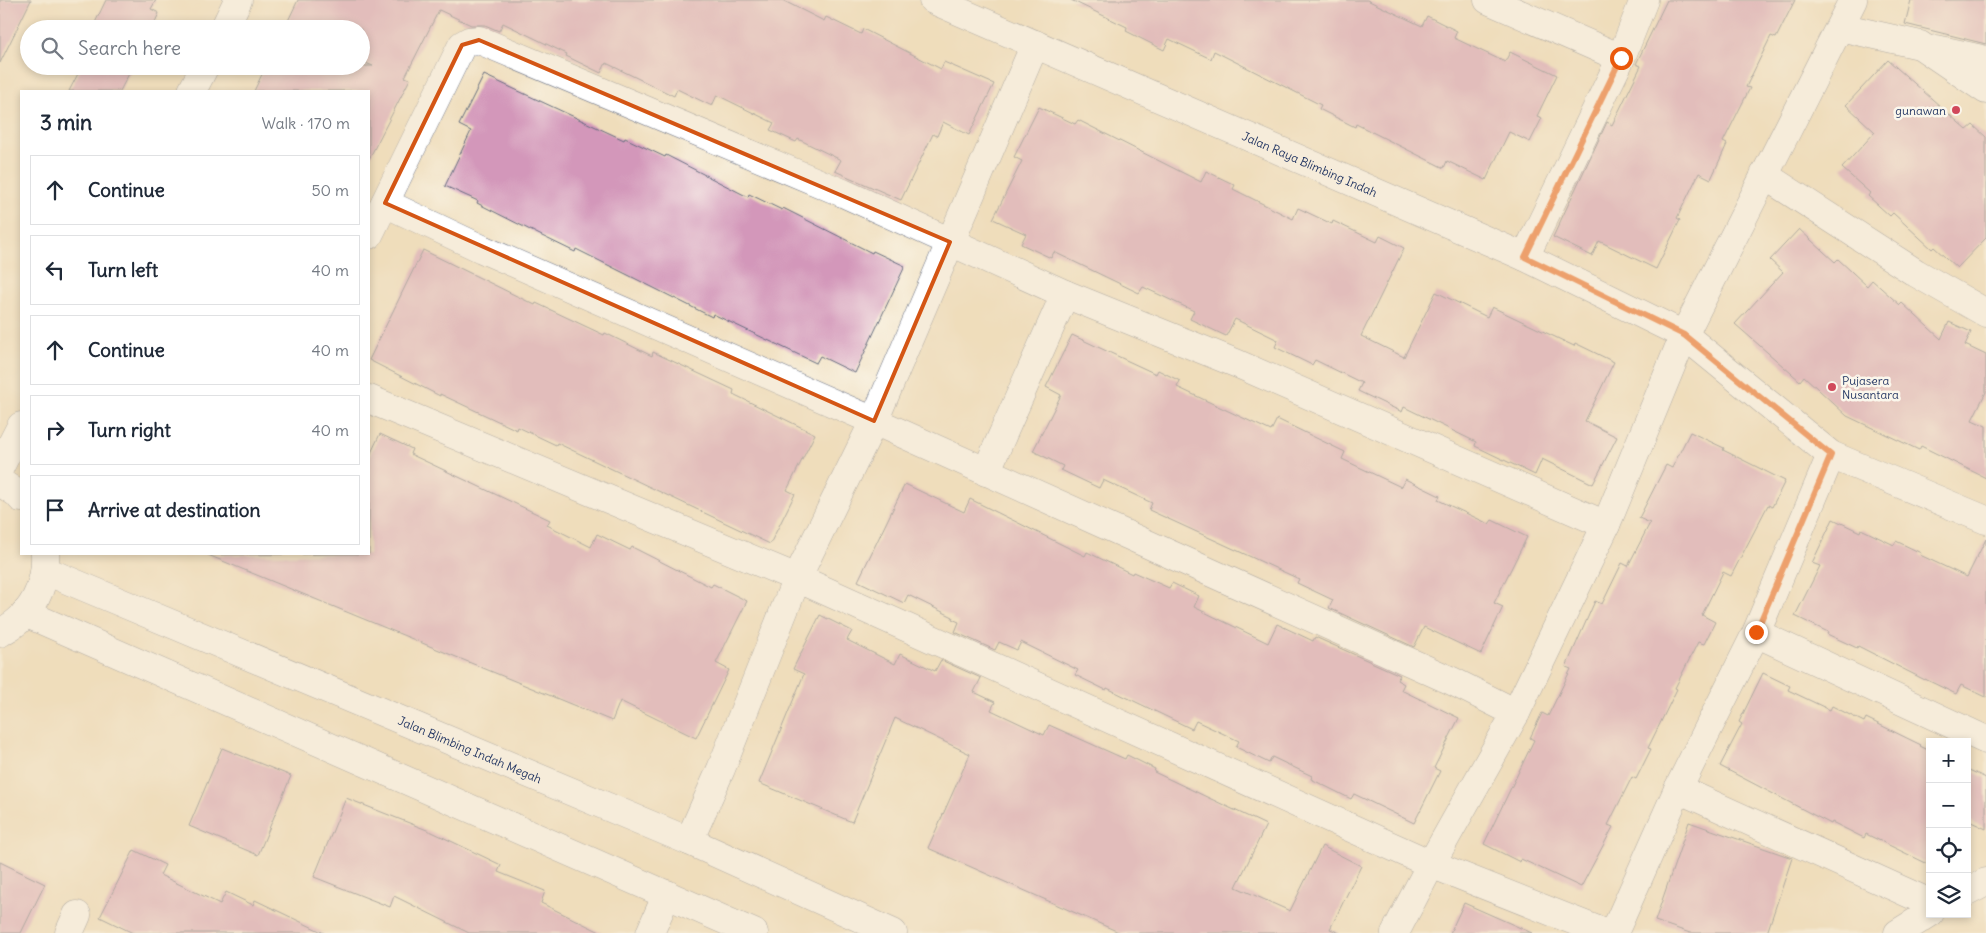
<!DOCTYPE html>
<meta charset="utf-8">
<style>
:root{--surface:#fff;--page:#f6f6f7;--text:#1f2937;--muted:#747a83;--line:#e0e1e3}
body{margin:0;font-family:Delius,sans-serif;background:var(--page);color:var(--text)}
.controls{position:absolute;right:15px;bottom:15px;display:grid;overflow:hidden;border-radius:0px;box-shadow:0 2px 8px #0003}
.controls button{width:45px;height:45px;display:grid;place-items:center;padding:0;border:0;border-bottom:1px solid var(--line);background:var(--surface);color:var(--text);font:25px sans-serif}
.stop{position:absolute;width:15px;height:15px;margin:-11px;border:4px solid #ea580c;border-radius:50%;background:#fff}
.stop.end{background:#ea580c;border-color:#fff;box-shadow:0 1px 5px #0008}
.list{margin:0;padding:0;list-style:none}
h2{display:flex;justify-content:space-between;align-items:center;height:65px;margin:0;padding:0 20px;font-size:21px}
h2 small{font-size:16px;font-weight:400;color:var(--muted)}
.list li{display:grid;grid-template-columns:32px 1fr auto;gap:15px;align-items:center;box-sizing:border-box;height:70px;margin:0 10px 10px;padding:0 10px;border:1px solid var(--line);border-radius:0px}
.list b{display:block;font-size:19px;white-space:nowrap}
.list em{font-size:16px;font-style:normal;color:var(--muted)}
.icon{flex:none;width:28px;height:28px;fill:none;stroke:currentColor;stroke-width:2;stroke-linecap:round;stroke-linejoin:round}
.map{position:relative;flex:none;width:1986px;height:933px;overflow:hidden}
.search{position:absolute;background:var(--surface);box-shadow:0 2px 8px #0003;left:20px;top:20px;width:350px;height:55px;display:flex;align-items:center;gap:12px;box-sizing:border-box;padding:0 18px;border-radius:28px;color:var(--muted);font-size:19px}
.panel{position:absolute;background:var(--surface);box-shadow:0 2px 8px #0003;left:20px;top:90px;width:350px;height:465px;border-radius:0px}
.map>svg:first-child{display:block}
</style>
<div class="map">
<svg width="1986" height="933" viewBox="0 0 1986 933">
<rect width="100%" height="100%" fill="#fbf7ec"/>
<filter id="ink" filterUnits="userSpaceOnUse"><feTurbulence type="fractalNoise" baseFrequency=".02" numOctaves="2"/><feDisplacementMap in="SourceGraphic" scale="10" xChannelSelector="R" yChannelSelector="G"/><feConvolveMatrix kernelMatrix="1 2 1 2 8 2 1 2 1" color-interpolation-filters="sRGB"/></filter>
<filter id="wash" filterUnits="userSpaceOnUse"><feTurbulence type="fractalNoise" baseFrequency=".0096" numOctaves="4" result="noise"/><feDisplacementMap in="SourceGraphic" scale="20" xChannelSelector="R" yChannelSelector="G"/><feGaussianBlur stdDeviation="1.12" result="paint"/><feColorMatrix in="noise" values="0 0 0 0 0 0 0 0 0 0 0 0 0 0 0 0 0 1.4 0 .05"/><feComposite in="paint" operator="in"/></filter>
<g filter="url(#wash)">
<rect width="100%" height="100%" fill="#efddbb"/>
<g id="blocks">
<g fill="#d397ba">
<path d="M0,0H31L0,63Z"/>
<path d="M106,0H156L151,9L159,13L152,29H92Z"/>
<path d="M298,0H782L824,21L826,17L861,34L863,29L941,69L944,62L994,84L969,135L943,122L937,136L933,134L901,200L835,171L841,160L798,139L796,142L770,130L774,123L717,95L712,106L677,89L674,96L606,63L601,73L566,56L567,54L503,23L499,31L485,25H471L439,10L405,77L410,79L369,159V91H254L266,66H373L361,61V29H294L286,25Z"/>
<path d="M1071,0H1367L1422,26L1427,16L1457,31L1454,38L1505,62L1510,52L1557,75L1537,116L1542,118L1530,142L1509,132L1486,180L1447,161L1444,168L1356,124L1355,127L1319,109L1321,105L1214,51L1211,59L1169,39L1164,50L1126,31L1127,27Z"/>
<path d="M1667,0H1795L1776,38L1771,36L1746,87L1750,88L1723,142L1727,144L1711,179L1699,173L1677,218L1680,220L1656,269L1599,241L1592,256L1553,237L1607,122L1612,125L1641,66L1636,64Z"/>
<path d="M1911,0H1986V44L1905,24Z"/>
<path d="M1888,60L1967,130L1973,125L1986,137V238L1957,268L1934,247L1932,249L1893,213L1890,216L1868,196L1870,193L1842,168L1875,132L1846,105Z"/>
<path d="M133,66L120,91H69L80,70L73,66Z"/>
<path d="M484,75L624,140L625,138L665,157L666,155L748,197L749,194L782,210L783,208L872,253L873,251L905,266L855,373L820,356L816,363L713,314L712,317L576,249L575,252L542,236L477,203L478,201L445,186L471,131L459,125Z"/>
<path d="M1039,107L1075,124L1078,120L1201,182L1206,171L1235,185L1233,189L1293,219L1298,208L1332,224L1333,221L1377,242L1380,236L1404,248L1361,336L1404,357L1436,292L1487,317L1492,307L1574,346L1575,343L1614,362L1585,421L1617,437L1593,484L1542,459L1535,475L1475,446L1476,442L1404,407L1402,412L1358,391L1362,383L1315,360L1312,365L1275,347L1278,340L1235,319L1226,336L1190,319L1194,311L1143,287L1139,293L1054,252L1051,258L1021,244L1026,234L993,219L1022,161L1014,157Z"/>
<path d="M1799,229L1835,262L1838,259L1867,286L1872,280L1900,305L1902,303L1941,339L1949,322L1971,332L1965,345L1986,355V392L1972,420L1986,426V478L1921,446L1919,450L1847,416L1804,376L1800,381L1735,324L1783,272L1770,260Z"/>
<path d="M423,250L535,305L536,303L604,335L605,333L652,356L653,352L702,375L734,390L733,394L815,434L787,490L795,494L770,544L557,443L556,445L518,427L517,430L440,394V396L369,360Z"/>
<path d="M1072,335L1156,374L1158,370L1180,381L1177,387L1271,431L1277,419L1345,452L1342,459L1401,487L1405,479L1440,496L1438,500L1489,524L1492,520L1527,537L1494,603L1503,607L1481,654L1424,627L1414,647L1329,608L1333,600L1297,583L1299,579L1149,510L1152,503L1103,480L1099,488L1061,470L1063,466L1033,451L1061,395L1046,387Z"/>
<path d="M1690,432L1724,448L1723,450L1785,481L1772,507L1768,505L1731,576L1723,572L1702,615L1715,622L1704,644L1698,642L1675,688L1677,689L1648,748L1651,749L1636,779L1632,777L1608,825L1613,827L1581,887L1521,859L1520,862L1484,844L1534,740L1530,738L1542,713L1548,716L1571,669L1566,667L1595,601L1602,604L1622,563L1628,566L1650,523L1639,518L1666,465L1672,468Z"/>
<path d="M380,434L412,449L410,454L550,520L547,525L591,547L597,534L630,550L632,547L711,587L713,584L747,601L716,663L729,670L696,738L620,701L612,721L208,555L369,554V457Z"/>
<path d="M905,484L964,512L970,499L1085,556L1087,552L1132,574L1133,572L1169,588L1172,583L1199,596L1194,607L1268,643L1277,624L1313,641L1315,637L1400,675L1397,680L1404,684L1401,690L1459,718L1434,768L1440,771L1414,823L1354,794L1351,799L1311,779L1312,776L1272,757L1269,763L1236,747L1239,741L1196,721L1192,729L1107,688L1106,690L1075,675L1078,670L1021,642L1017,650L999,642L995,650L955,632L959,622L952,619L953,617L908,595L904,603L858,581Z"/>
<path d="M1833,519L1860,532L1861,529L1894,545L1896,541L1921,553L1920,555L1967,577L1986,539V697L1961,685L1956,694L1925,679V680L1858,646L1857,648L1827,634L1828,632L1795,616L1820,566L1812,563Z"/>
<path d="M820,615L852,631L847,640L895,664L900,654L935,671L941,660L981,678L974,692L995,702L991,710L1044,735L1049,725L1125,759L1127,755L1155,769L1154,772L1266,825L1236,887L1290,911L1322,846L1361,866L1330,929L1340,933H1121L928,848L970,754L895,718L852,822L759,783L804,674L793,669Z"/>
<path d="M1763,673L1790,686L1788,690L1830,710L1832,706L1864,722L1866,718L1921,745L1920,746L1930,751V865L1866,834L1864,838L1832,822L1831,824L1720,766L1742,724L1739,722Z"/>
<path d="M222,748L291,776L258,855L189,826Z"/>
<path d="M1967,769L1986,778V829L1967,820Z"/>
<path d="M346,798L432,832L501,865L498,872L545,891L541,903L602,933H469L394,896L390,907L314,877Z"/>
<path d="M1689,822L1792,858L1767,933H1690L1655,921Z"/>
<path d="M134,850L165,865L160,875L220,904L226,892L253,905L255,900L324,933H133L100,917Z"/>
<path d="M0,862L45,884L21,933H0Z"/>
<path d="M1464,903L1532,933H1450Z"/>
</g>
</g>
</g>
<g filter="url(#ink)">
<use href="#blocks" fill-opacity="0" stroke="#656c7f" stroke-width="1"/>
<g fill="none" stroke-linecap="round" stroke-linejoin="round">
<g stroke="#656c7f" stroke-width="29">
<g id="minor">
<path id="s1" d="M933,0L1525,257L1684,335L1831,455L1986,520"/>
<path d="M1488,0L1621,58"/>
<path d="M1840,27L1920,45L1986,90"/>
<path d="M224,29L238,0"/>
<path d="M1936,49L1986,60"/>
<path d="M192,91L205,66"/>
<path d="M1764,175L1916,273L1986,313"/>
<path d="M385,203L482,249L874,421L1452,681L1516,713"/>
<path d="M369,235L462,45L469,41L479,40L843,193L1065,294L1238,364L1606,525"/>
<path d="M1525,257L1621,58L1644,0"/>
<path d="M369,399L797,578L1431,864L1605,933"/>
<path d="M0,467L21,426"/>
<path d="M986,472L1065,294"/>
<path d="M1756,633L1986,740"/>
<path d="M1678,789L1930,903"/>
<path d="M689,841L721,769L797,578L874,421L1035,44"/>
<path d="M1967,892L1986,882"/>
<path d="M69,933L77,915"/>
<path d="M650,933L667,894"/>
<path d="M1395,933L1431,864L1516,713L1606,525L1684,335L1853,0"/>
<path d="M1614,933L1678,789L1756,633L1831,455"/>
<path d="M1898,933L1930,913"/>
</g>
</g>
<g stroke="#656c7f" stroke-width="29">
<g id="tertiary">
<path d="M0,482L18,494L21,498"/>
<path id="s2" d="M46,571L689,841L893,933"/>
<path d="M25,613L754,933"/>
<path d="M0,633C6,629 14,625 19,620C38,603 46,578 45,554"/>
</g>
</g>
<use href="#minor" stroke="#fff" stroke-width="28"/>
<use href="#tertiary" stroke="#fff" stroke-width="28"/>
</g>
</g>
<g fill="none" stroke-linecap="round" stroke-linejoin="round" filter="url(#ink)">
<path stroke="#ea580c" stroke-width="6" d="M1621,58L1525,257L1684,335L1831,455L1756,632"/>
</g>
<path d="M0 0H1986V933H0ZM479,40L950,242L874,421L385,203L462,45Z" fill="#efddbb" fill-opacity=".55" fill-rule="evenodd"/>
<path fill="none" stroke="#d45514" stroke-width="4" stroke-linejoin="round" d="M479,40L950,242L874,421L385,203L462,45Z"/>
<g fill="#d1495b" stroke="#fbf7ec" stroke-width="2">
<circle cx="1956" cy="110" r="5"/>
<circle cx="1832" cy="387" r="5"/>
</g>
<g text-anchor="middle" dominant-baseline="central" stroke-width="5" stroke-linejoin="round" paint-order="stroke">
<g font-size="12" fill="#1b2f5e" stroke="#fbf7ec" text-anchor="end">
<text x="1946" y="110">gunawan</text>
<text x="1842" y="380" text-anchor="start">Pujasera<tspan x="1842" dy="14">Nusantara</tspan></text>
</g>
<g font-size="12" fill="#1b2f5e" stroke="#fbf7ec">
<text stroke="none"><textPath href="#s1" startOffset="411">Jalan Raya Blimbing Indah</textPath></text>
<text stroke="none"><textPath href="#s2" startOffset="460">Jalan Blimbing Indah Megah</textPath></text>
</g>
</g>
</svg>
<div class="controls">
<button>+</button>
<button>−</button>
<button><svg class="icon" aria-label="locate" viewBox="0 0 24 24"><circle cx="12" cy="12" r="6"/><path d="M12 2v4M12 18v4M2 12h4M18 12h4"/></svg></button>
<button><svg class="icon" aria-label="layers" viewBox="0 0 24 24"><path d="M12 4l9 5-9 5-9-5zM3 14l9 5 9-5"/></svg></button>
</div>
<div class="stop" style="left:1621px;top:58px"></div>
<div class="stop end" style="left:1756px;top:632px"></div>
<div class="search"><svg class="icon" aria-label="search" viewBox="0 0 24 24"><circle cx="10" cy="10" r="6"/><path d="M15 15l6 6"/></svg>Search here</div>
<section class="panel">
<h2>3 min<small>Walk · 170 m</small></h2>
<ul class="list">
<li><svg class="icon" aria-label="ahead" viewBox="0 0 24 24"><path d="M12 20V5M6 11l6-6 6 6"/></svg><div><b>Continue</b></div><em>50 m</em></li>
<li><svg class="icon" aria-label="left" viewBox="0 0 24 24"><path d="M17 20v-9H6M10 6l-5 5 5 5"/></svg><div><b>Turn left</b></div><em>40 m</em></li>
<li><svg class="icon" aria-label="ahead" viewBox="0 0 24 24"><path d="M12 20V5M6 11l6-6 6 6"/></svg><div><b>Continue</b></div><em>40 m</em></li>
<li><svg class="icon" aria-label="right" viewBox="0 0 24 24"><path d="M7 20v-9h11M14 6l5 5-5 5"/></svg><div><b>Turn right</b></div><em>40 m</em></li>
<li><svg class="icon" aria-label="arrive" viewBox="0 0 24 24"><path d="M6 21V4h12l-3 4 3 4H6"/></svg><div><b>Arrive at destination</b></div></li>
</ul>
</section>
</div>
